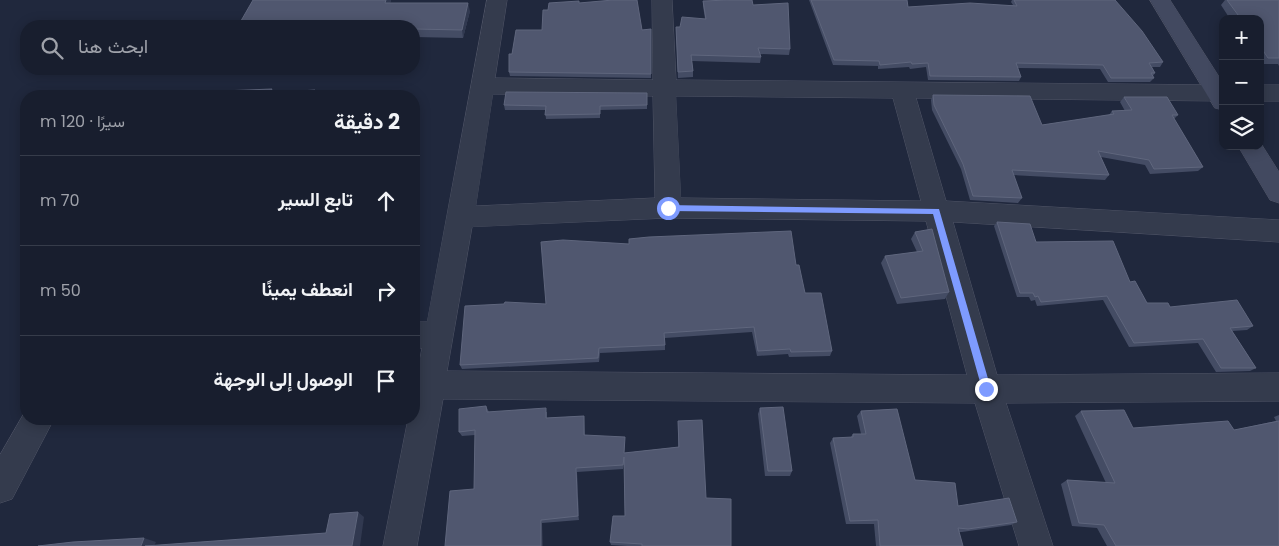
<!DOCTYPE html>
<html lang="ar">
<meta charset="utf-8">
<style>
:root{--surface:#181e2e;--page:#252b3a;--text:#f1f3f6;--muted:#9fa2aa;--line:#363c4a}
body{margin:0;font-family:Poppins,Vazirmatn,sans-serif;background:var(--page);color:var(--text);direction:rtl}
.controls{position:absolute;right:15px;top:15px;display:grid;overflow:hidden;border-radius:10px;box-shadow:0 2px 12px #0003}
.controls button{width:45px;height:45px;display:grid;place-items:center;padding:0;border:0;border-bottom:1px solid var(--line);background:var(--surface);color:var(--text);font:25px sans-serif}
.stop{position:absolute;width:15px;height:15px;margin:-11px;border:4px solid #7e9bff;border-radius:50%;background:#fff}
.stop.end{background:#7e9bff;border-color:#fff;box-shadow:0 1px 5px #0008}
.list{margin:0;padding:0;list-style:none}
h2{display:flex;justify-content:space-between;align-items:center;height:65px;margin:0;padding:0 20px;font-size:21px}
h2 small{font-size:16px;font-weight:400;color:var(--muted)}
.list li{display:grid;grid-template-columns:32px 1fr auto;gap:15px;align-items:center;box-sizing:border-box;height:90px;padding:0 20px;border-top:1px solid var(--line)}
.list b{display:block;font-size:19px;white-space:nowrap}
.list em{font-size:16px;font-style:normal;color:var(--muted)}
.icon{flex:none;width:28px;height:28px;fill:none;stroke:currentColor;stroke-width:2;stroke-linecap:round;stroke-linejoin:round}
.map{position:relative;flex:none;width:1279px;height:546px;overflow:hidden;direction:ltr}
.search{position:absolute;background:var(--surface);box-shadow:0 2px 12px #0003;left:20px;top:20px;width:400px;height:55px;display:flex;align-items:center;gap:12px;box-sizing:border-box;padding:0 18px;border-radius:20px;color:var(--muted);font-size:19px}
.panel{position:absolute;background:var(--surface);box-shadow:0 2px 12px #0003;left:20px;top:90px;width:400px;height:335px;border-radius:20px;direction:rtl}
.map>svg:first-child{display:block}
</style>
<div class="map">
<svg width="1279" height="546" viewBox="0 0 1279 546">
<rect width="100%" height="100%" fill="#20283d"/>
<g fill="none" stroke-linecap="round" stroke-linejoin="round">
<g stroke="#505567" stroke-width="1">
<g id="street">
<path d="M487,0H507L495,78L653,80L652,0H672L676,80L1223,85V101L916,98L946,201L1279,220V242L953,222L997,375L1279,373V401L1006,403L1053,546H1019L975,403L443,399L417,546H383L408,419H414V390L422,348H414V322H427ZM493,94L653,96L655,198L476,206ZM676,96L893,98L921,201L681,198ZM668,218L926,221L967,375L447,371L472,227Z"/>
<rect x="1260" y="85" width="19" height="16"/>
<path d="M26,410V419H54L12,499L0,503V455Z"/>
</g>
</g>
<g stroke="#505567" stroke-width="1">
<g id="secondary">
<path d="M1150,0H1170L1223,83V110L1215,108Z"/>
<path d="M1260,142L1279,172V203L1270,200L1238,146H1260Z"/>
</g>
</g>
<use href="#street" fill="#343b4d" fill-rule="evenodd"/>
<use href="#secondary" fill="#424960" fill-rule="evenodd"/>
</g>
<g fill="#444c64">
<path d="M253,0H391L390,3L470,11L463,38L414,37V26Z"/>
<path d="M809,0H907L908,7L1013,5L1011,2L1012,0H1115L1163,62L1160,67H1152L1155,73L1153,76L1154,78L1150,82H1108L1100,69L1018,68L1021,77L1019,81L928,80L926,67L910,69L909,67L878,69V66L833,65Z"/>
<path d="M1225,0H1279V66L1278,64H1262L1260,62V19H1230L1221,5Z"/>
<path d="M703,1L753,5L790,49L789,55L760,54L761,57L760,63L692,61L693,71V77L678,78L676,27H680L705,19L703,6Z"/>
<path d="M579,3L642,30L651,29V78L510,76L509,72L512,54L542,30L548,10Z"/>
<path d="M647,93V109L600,110V118L546,119L545,110H505L504,105Z"/>
<path d="M933,95L1042,125L1109,115L1112,111H1125L1120,102L1124,97L1178,115L1174,119L1203,167L1198,171L1150,174L1145,165L1101,157L1109,175L1105,180L1013,175L1022,198L1018,203L970,200L961,169L932,110L931,100Z"/>
<path d="M997,222L1036,242L1130,282L1147,303L1170,307L1253,326L1247,330L1232,331L1256,368L1250,371L1216,372L1198,343L1129,347L1103,300L1037,306L1035,300L1031,301L1029,297H1017L994,226Z"/>
<path d="M915,232L949,292L945,299L897,304L881,263L885,256L917,252L911,239Z"/>
<path d="M805,293L832,351L830,356L789,357L788,354L757,356L752,332L665,338V350L600,353L599,362L462,369L460,365L546,304Z"/>
<path d="M486,406L489,412H547V418L584,416L585,435L625,442L624,453L678,447V421L706,498L731,546H627L611,545L610,542L625,516L624,463L623,469L577,472L579,520L542,523L474,489L475,435L462,436L459,432Z"/>
<path d="M760,408L792,471L790,476H765L758,414Z"/>
<path d="M861,411L915,480L958,506L1017,522L1011,525L962,532H959L963,546H876L874,524H846L830,443L833,438H850L853,434H861L857,416Z"/>
<path d="M1081,411L1133,428L1234,430L1276,421L1274,417L1279,415V546H1107L1097,528L1072,526L1061,484L1067,480L1106,483L1075,416Z"/>
</g>
<g fill="#313950">
<path d="M386,0H391L388,11L385,3Z"/>
<path d="M468,3L470,11L463,38L462,30Z"/>
<path d="M315,90L318,96H312Z"/>
<path d="M576,468L577,472L579,520L578,516Z"/>
<path d="M358,512L364,517L360,546H352Z"/>
<path d="M541,520L542,523L543,546H541Z"/>
<path d="M144,538L156,542L154,546H141Z"/>
</g>
<g fill="#50576f" stroke="#5f667d">
<path d="M253,0H386L385,3H468L462,30L414,29V26H238Z"/>
<path d="M613,0H637L642,30L651,29V74L509,72V54H512L516,30H542L543,10H548L549,3L579,1V3Z"/>
<path d="M729,0H752L753,5L788,3L790,49L758,48L761,57L691,55L693,71L678,72L676,27H680L682,17L706,19L703,1Z"/>
<path d="M811,0H907L908,7L970,3L1017,6L1014,0H1115L1142,31L1163,62L1149,63L1155,73H1151L1154,78H1111L1103,65L1016,63L1021,77L930,76L928,63L912,64L911,62L880,65L879,61L834,60Z"/>
<path d="M1227,0H1279V58H1268L1260,46V19H1241Z"/>
<path d="M272,89L270,93L315,90L312,96H195L197,92Z"/>
<path d="M506,92L647,93V105L600,106V114L545,115L546,106L504,105Z"/>
<path d="M933,95L1030,96L1042,125L1114,114L1112,111L1132,110L1124,97H1167L1178,115H1172L1203,167L1154,169L1149,160L1098,151L1109,175L1012,170L1022,198L973,196L963,164L934,105Z"/>
<path d="M997,222L1030,224L1036,242L1113,241L1130,282L1135,281L1147,303H1168L1170,307L1237,300L1253,326L1230,328L1256,368H1221L1203,339L1134,343L1107,296L1041,302L1038,296L1035,297L1033,293H1020Z"/>
<path d="M932,229L949,292L901,298L885,256L923,251L915,232Z"/>
<path d="M791,231L796,265H799L805,293H821L832,351L791,352L790,349L758,351L754,327L664,333L665,345L599,348L598,358L460,365L465,306L504,304L505,302L546,304L541,242L563,240L629,244V239L649,237Z"/>
<path d="M486,406L487,412L546,408V418L584,416V435L625,437L624,453L679,447L678,421L702,420L706,498L731,499V546H642V544L610,542L613,516H625L624,457L623,465L576,468L578,516L541,520V546H445L450,491L474,489L475,430L459,432V409Z"/>
<path d="M783,407L792,471H768L760,408Z"/>
<path d="M897,409L915,480L955,483L958,506L1009,498L1017,522L968,529L958,528L963,546H880L878,520L850,521L833,438L853,437V434H866L861,411Z"/>
<path d="M1124,410L1133,428L1228,421L1234,430L1279,421V546H1116L1104,525L1079,523L1067,480L1115,483L1081,411Z"/>
<path d="M358,512L352,546H145L326,533L330,514Z"/>
<path d="M144,538L141,546H38L73,542Z"/>
</g>
<path fill="#7e9bff" d="M665,205L939,209L991,389L990,392H983L982,389L933,214L668,211L664,208Z"/>
</svg>
<div class="controls">
<button>+</button>
<button>−</button>
<button><svg class="icon" aria-label="layers" viewBox="0 0 24 24"><path d="M12 4l9 5-9 5-9-5zM3 14l9 5 9-5"/></svg></button>
</div>
<div class="stop" style="left:668px;top:208px"></div>
<div class="stop end" style="left:986px;top:389px"></div>
<div class="search"><svg class="icon" aria-label="search" viewBox="0 0 24 24"><circle cx="10" cy="10" r="6"/><path d="M15 15l6 6"/></svg>ابحث هنا</div>
<section class="panel">
<h2>2 دقيقة<small>سيرًا · 120 m</small></h2>
<ul class="list">
<li><svg class="icon" aria-label="ahead" viewBox="0 0 24 24"><path d="M12 20V5M6 11l6-6 6 6"/></svg><div><b>تابع السير</b></div><em>70 m</em></li>
<li><svg class="icon" aria-label="right" viewBox="0 0 24 24"><path d="M7 20v-9h11M14 6l5 5-5 5"/></svg><div><b>انعطف يمينًا</b></div><em>50 m</em></li>
<li><svg class="icon" aria-label="arrive" viewBox="0 0 24 24"><path d="M6 21V4h12l-3 4 3 4H6"/></svg><div><b>الوصول إلى الوجهة</b></div></li>
</ul>
</section>
</div>
